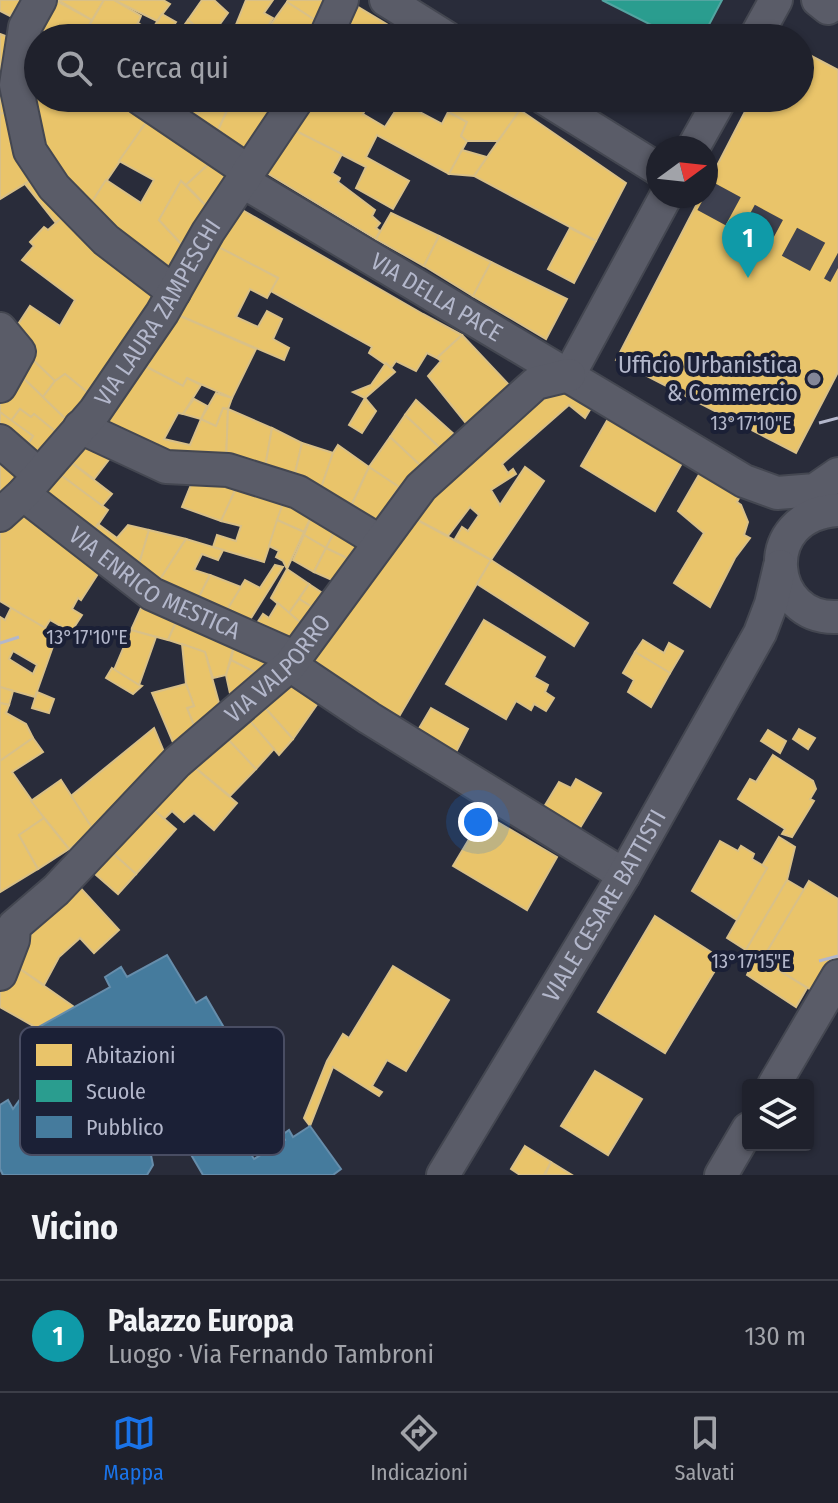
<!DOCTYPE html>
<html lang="it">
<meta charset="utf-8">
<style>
:root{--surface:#1f212c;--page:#272934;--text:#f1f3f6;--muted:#a1a3a9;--line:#3c3e48;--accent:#1a73e8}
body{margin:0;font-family:"Fira Sans Condensed",sans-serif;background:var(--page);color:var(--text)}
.controls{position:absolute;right:24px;bottom:24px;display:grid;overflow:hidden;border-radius:8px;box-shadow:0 2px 6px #0004}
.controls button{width:72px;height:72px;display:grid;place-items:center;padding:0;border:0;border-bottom:2px solid var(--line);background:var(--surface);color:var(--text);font:40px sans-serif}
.compass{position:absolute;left:646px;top:136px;width:72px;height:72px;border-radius:50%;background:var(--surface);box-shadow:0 2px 6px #0004;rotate:75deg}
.you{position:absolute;left:478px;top:822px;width:28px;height:28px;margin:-20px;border:6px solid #fff;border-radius:50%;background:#1a73e8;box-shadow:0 0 0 12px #1a73e833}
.badge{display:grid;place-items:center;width:52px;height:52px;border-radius:50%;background:var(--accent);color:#fff;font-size:26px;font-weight:700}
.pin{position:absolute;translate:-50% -66px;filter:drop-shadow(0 2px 4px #0008)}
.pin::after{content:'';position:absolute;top:42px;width:28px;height:24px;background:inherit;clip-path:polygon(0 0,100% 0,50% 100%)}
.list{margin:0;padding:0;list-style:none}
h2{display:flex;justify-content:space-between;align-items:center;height:104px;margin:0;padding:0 32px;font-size:34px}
h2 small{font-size:26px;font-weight:400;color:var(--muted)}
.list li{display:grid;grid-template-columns:52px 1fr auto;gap:24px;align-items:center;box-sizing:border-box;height:112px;padding:0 32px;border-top:2px solid var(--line)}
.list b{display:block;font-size:30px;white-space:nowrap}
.list p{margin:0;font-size:26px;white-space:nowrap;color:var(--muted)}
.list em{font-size:26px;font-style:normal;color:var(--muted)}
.icon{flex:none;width:44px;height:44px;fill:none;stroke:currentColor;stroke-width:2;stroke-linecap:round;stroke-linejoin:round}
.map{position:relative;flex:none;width:838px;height:1175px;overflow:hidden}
.search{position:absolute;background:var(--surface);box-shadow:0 2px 6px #0004;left:24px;right:24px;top:24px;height:88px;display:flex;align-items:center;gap:20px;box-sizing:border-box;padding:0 28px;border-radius:44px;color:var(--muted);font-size:30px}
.sheet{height:216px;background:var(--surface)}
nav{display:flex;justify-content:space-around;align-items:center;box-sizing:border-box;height:112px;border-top:2px solid var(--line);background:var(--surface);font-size:22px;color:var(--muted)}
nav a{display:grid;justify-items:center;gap:4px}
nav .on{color:var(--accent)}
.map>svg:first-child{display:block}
</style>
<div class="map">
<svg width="838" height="1175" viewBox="0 0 838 1175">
<rect width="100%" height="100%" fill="#292c3a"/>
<g fill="#e9c46a" stroke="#d9c087" stroke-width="2" fill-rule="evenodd">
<path d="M0,0H22L10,16L0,11Z"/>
<path d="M55,0L92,20L82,38H55L39,27Z"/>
<path d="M58,0H104L92,20Z"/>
<path d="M104,0H114L141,16L138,23L126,38H82Z"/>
<path d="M114,0H163L170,4L157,21Z"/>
<path d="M202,0H214L228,13L210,38H205L198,32L199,29L188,20Z"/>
<path d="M246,0H273L264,13L273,18L261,38H243L233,32Z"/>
<path d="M288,0H332L321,24L287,2Z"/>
<path d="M287,2L321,24L315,38H261Z"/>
<path d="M350,2L403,34L401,38H332Z"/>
<path d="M162,14L176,22L165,38H126L138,23L151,31Z"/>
<path d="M188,20L199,29L198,32L205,38H165L173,27L180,31Z"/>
<path d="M0,34L11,38L15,110L0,114Z"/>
<path d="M38,42V98H129L154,111L86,211L51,177L21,83Z"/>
<path d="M800,50L838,70V372L796,453L616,360L701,196H706V187L752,98H800Z"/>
<path d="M158,98H208L192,123Z"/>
<path d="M208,98H221L230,104L214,139L192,123Z"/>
<path d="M233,98H284L243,159L214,139Z"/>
<path d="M306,98H362L360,102L367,106L363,114L385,127L401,102L442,124L448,112L467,122L461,136L467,141L449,174L377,135L366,157L409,181L393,209L356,188L366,167L288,127Z"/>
<path d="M433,98H504L520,110L498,141H467L461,136L467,122L431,102Z"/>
<path d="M15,110L36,177L0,199V114Z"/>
<path d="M520,110L626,183L596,241L474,176Z"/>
<path d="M154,111L214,159L186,185L181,181L159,220L186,249L168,280L86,211L106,180L141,203L154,180L119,161Z"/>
<path d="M288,127L342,154L332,173L340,178L338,182L375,210L372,216L380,223L376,228L380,231L376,239L257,167Z"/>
<path d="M462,150L487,157L474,176L449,174Z"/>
<path d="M214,159L232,170L210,210L186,185Z"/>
<path d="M36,177L66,214L56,223L25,184Z"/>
<path d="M181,181L210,210L186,249L159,220Z"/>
<path d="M232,204L423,314L462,335L437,358L427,353L416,371L396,361L391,368L369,353L372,347L271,291L278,278L207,241Z"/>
<path d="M391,213L439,236L424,266L376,239Z"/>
<path d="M66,214L160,294L93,397L65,374L55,381L31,358L13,332L30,306L60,326L75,300L22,260L34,246L30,242L44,227L48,230Z"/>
<path d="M570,228L596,241L574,283L548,269Z"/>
<path d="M439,236L491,262L473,296L424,266Z"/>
<path d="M207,241L278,278L267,298L250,289L236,317L258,327L267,311L282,319L273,339L289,348L284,360L171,312Z"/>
<path d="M491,262L567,299L546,339L473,296Z"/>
<path d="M171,312L256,349L232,398L187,378L183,386L139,363Z"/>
<path d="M462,335L512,388L469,427L428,376L441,361L437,358Z"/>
<path d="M31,358L55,381L43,397L18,373Z"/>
<path d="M139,363L183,386L187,378L201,385L183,414L178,413L164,439L190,445L201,419L216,426L223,408L228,409L226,462L201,466L91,426Z"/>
<path d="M386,363L395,372L365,398L353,392L371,385Z"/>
<path d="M18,373L71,424L61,436L34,414L31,417L20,409L11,421L0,412V402Z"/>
<path d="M65,374L93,397L71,424L43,397L55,381Z"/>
<path d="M557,387L591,408L585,418L569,405L502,464L508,473L513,469L516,474L491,490L500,505L525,467L544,481L491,560L455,539L462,527L468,531L479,515L470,507L448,536L406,514L542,389Z"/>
<path d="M216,393L232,398L228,409L223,408L216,426L201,419Z"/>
<path d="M365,398L376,411L362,433L349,425Z"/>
<path d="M194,399L207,406L201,419L183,414Z"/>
<path d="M416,400L456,436L441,449L405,415Z"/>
<path d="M20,409L31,417L34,414L61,436L37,462L23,452L33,436L11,421Z"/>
<path d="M228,409L272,428L264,473L226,462Z"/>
<path d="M0,412L33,436L23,452L0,433Z"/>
<path d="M405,415L441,449L422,467L390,437Z"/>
<path d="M608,419L682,463L655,511L581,466Z"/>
<path d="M272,428L302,443L293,482L264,473Z"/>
<path d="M390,437L422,467L399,487L369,467Z"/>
<path d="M79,439L114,453L94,479L64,457Z"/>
<path d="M302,443L333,453L320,491L293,482Z"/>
<path d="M338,445L369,467L352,504L320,491L333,453Z"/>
<path d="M0,455L27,469L0,496Z"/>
<path d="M64,457L112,494L102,506L54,470Z"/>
<path d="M369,467L399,487L376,522L352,504Z"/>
<path d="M54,470L108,510L87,541L31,498Z"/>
<path d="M700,473L739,498L737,502L741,505L748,522L744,535L750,538L735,558L710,607L674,583L704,533L678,511Z"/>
<path d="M195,475L238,484L221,521L182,507Z"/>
<path d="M238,484L286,495L264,562L213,547L217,535L236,541L241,526L221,521Z"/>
<path d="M286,495L314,510L304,532L277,520Z"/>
<path d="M17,506L103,566L81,600L78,598L72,609L82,615L71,632L50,620L45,628L0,601V526Z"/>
<path d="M314,510L339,523L326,548L304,535Z"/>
<path d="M406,514L491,560L397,720L301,664Z"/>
<path d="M277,520L304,532L287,569L283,561L276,557L279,551L269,546Z"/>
<path d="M339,523L365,537L353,561L326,548Z"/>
<path d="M98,524L117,538L128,525L149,530L137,571L87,541Z"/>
<path d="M149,530L186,539L157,584L137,571Z"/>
<path d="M304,535L326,548L314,572L293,560Z"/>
<path d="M186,539L223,550L218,560L202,554L194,570L210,575L197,601L157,584Z"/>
<path d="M326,548L353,561L341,584L314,572Z"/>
<path d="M491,560L588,623L574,646L477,584Z"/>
<path d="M275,565L283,567L248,623L225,613L245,580L260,588Z"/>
<path d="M287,569L309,584L289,613L271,598Z"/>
<path d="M210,575L241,587L225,613L197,601Z"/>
<path d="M309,584L330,598L322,613L299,599Z"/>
<path d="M146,597L181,611L168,640L131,630Z"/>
<path d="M299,599L322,613L309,630L289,613Z"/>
<path d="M278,603L309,630L297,644L255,626L263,614L269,618Z"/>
<path d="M11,608L57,635L35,697L0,687V617L5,620ZM13,651L37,665L33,674L9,659Z"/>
<path d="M181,611L237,634L226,675L213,678L205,652L168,640Z"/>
<path d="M484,620L545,657L534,677L548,685L545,692L554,698L546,711L534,704L531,710L516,701L506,719L446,684Z"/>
<path d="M131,630L156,637L139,685L114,670Z"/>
<path d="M237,634L285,658L266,678L231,660Z"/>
<path d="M643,640L664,653L669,643L683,651L670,673L635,652Z"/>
<path d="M182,644L205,652L222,714L198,736L187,708L194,706L186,684Z"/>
<path d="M635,652L670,673L651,707L628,692L634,680L623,673Z"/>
<path d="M231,660L266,678L231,698L226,675Z"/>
<path d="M112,668L139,685L142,686L133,694L106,678Z"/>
<path d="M293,673L325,693L293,739L259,701Z"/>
<path d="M186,684L194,706L187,708L198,736L177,752L152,693Z"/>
<path d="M0,687L13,691L9,705L0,703Z"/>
<path d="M37,692L54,699L49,713L32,708Z"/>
<path d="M259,701L293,739L279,755L244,714Z"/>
<path d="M0,703L9,705L6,713L26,724L33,738L0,761Z"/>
<path d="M431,708L468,729L455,754L417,732Z"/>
<path d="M244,714L274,749L256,769L221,732Z"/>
<path d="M154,728L167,759L94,831L71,796Z"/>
<path d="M799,729L815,738L808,749L793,739Z"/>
<path d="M768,730L786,741L780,753L761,741Z"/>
<path d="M221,732L256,769L230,796L187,761Z"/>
<path d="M33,738L43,752L12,772L44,818L19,835L38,869L0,892V761Z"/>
<path d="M773,755L813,781L816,789L810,799L814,801L792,837L782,834L785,829L738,799L750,779L756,782Z"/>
<path d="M187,761L237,803L214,830L194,813L184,822L172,811L164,819L147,804Z"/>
<path d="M576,779L601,793L580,828L544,807L559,782L571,788Z"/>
<path d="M61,780L94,831L69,849L31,801Z"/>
<path d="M147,804L176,829L136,874L107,848Z"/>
<path d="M484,814L557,857L527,910L453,866Z"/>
<path d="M44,818L69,849L38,869L19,835Z"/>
<path d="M779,837L795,847L787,880L746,950L727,938L767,868L762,866Z"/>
<path d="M720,841L738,851L741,846L754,854L752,859L767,868L737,920L692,891Z"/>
<path d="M107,848L136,874L118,894L88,868Z"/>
<path d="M787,880L804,890L762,960L746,950Z"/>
<path d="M809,881L838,899V969L823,997L762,960Z"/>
<path d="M75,882L119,930L94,953L80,938L59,957L44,985L13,964L23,944Z"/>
<path d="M655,916L722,959L665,1053L598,1012Z"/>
<path d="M756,956L807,988L796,1007L747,975Z"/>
<path d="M13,964L74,1007L37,1028L0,1007V991Z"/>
<path d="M393,966L449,1000L406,1071L387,1060L372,1086L382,1092L379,1096L333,1067L310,1126L304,1118L327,1061L343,1034L349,1038Z"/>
<path d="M595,1071L642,1099L608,1155L561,1126Z"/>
<path d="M525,1146L551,1162L544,1175H520L511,1169Z"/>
<path d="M551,1162L572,1175H545Z"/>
</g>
<path fill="#2a9d8f" stroke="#53a5a1" stroke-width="2" d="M602,0H722L702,38H677Z"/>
<path fill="#457b9d" stroke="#668dab" stroke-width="2" fill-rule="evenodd" d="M167,955L196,1003L206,997L226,1031L216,1038L218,1042L192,1059L254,1159L285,1140L282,1135L289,1130L293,1137L310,1126L341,1169L333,1175H203L170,1119L136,1128L137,1132L121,1137L122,1143L135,1140L150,1150L153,1165L147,1175H3L0,1169V1105L8,1100L13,1109L21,1098L31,1093L53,1095L70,1087L37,1028L110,987L105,977L121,967L127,977ZM137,1065L153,1090L128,1097L133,1113L128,1115L115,1092L127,1086L121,1074Z"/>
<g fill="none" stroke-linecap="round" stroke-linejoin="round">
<path stroke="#3e4150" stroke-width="32" stroke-dasharray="32 16" stroke-linecap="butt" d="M705,196L838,268"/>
<g stroke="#444751" stroke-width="36">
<g id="minor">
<path d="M40,0L25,27L16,85L30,151L54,187L106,240L174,292"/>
<path d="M386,0L447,38"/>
<path d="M818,0L828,8"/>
<path d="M325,38L342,0"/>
<path d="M755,38L776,0"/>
<path id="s1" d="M140,98L239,165L252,187L744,481L777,493L815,490L838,474"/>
<path d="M544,98L658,169"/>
<path d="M693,148L721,98"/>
<path d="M0,329L19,352L0,386"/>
<path d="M569,375L666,196"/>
<path d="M80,427L166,467L228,470L298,492L379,541"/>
<path d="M0,441L39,475"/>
<path id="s2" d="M23,494L152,594L296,658"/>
<path d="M838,510C756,515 768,621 838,617"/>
<path id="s3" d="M0,515L23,494L95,411L162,313L208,232L298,98"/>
<path d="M290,665L369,718L624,875"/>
<path id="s4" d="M0,974L13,940L14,926L56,890L177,762L290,665L421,487L536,383L569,375"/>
<path d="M774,1085L838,976"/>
<path id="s5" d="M443,1175L624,875L760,633L771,604L780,566"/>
<path d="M721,1175L748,1129"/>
</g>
</g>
<use href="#minor" stroke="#5a5c68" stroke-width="32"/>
</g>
<path fill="none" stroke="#b3b7cb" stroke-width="3" d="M819,423L838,418M0,643L19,637M819,961L838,956"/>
<circle fill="#838698" stroke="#1b2036" stroke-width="3" cx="814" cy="379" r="8"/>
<g text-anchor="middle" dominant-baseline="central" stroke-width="8" stroke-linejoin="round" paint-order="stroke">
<g font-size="24" fill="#b3b7cb" stroke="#1b2036">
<text stroke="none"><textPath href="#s1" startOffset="360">VIA DELLA PACE</textPath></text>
<text stroke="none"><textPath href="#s3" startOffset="258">VIA LAURA ZAMPESCHI</textPath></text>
<text stroke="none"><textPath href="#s2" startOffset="160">VIA ENRICO MESTICA</textPath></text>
<text stroke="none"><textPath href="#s4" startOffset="420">VIA VALPORRO</textPath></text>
<text stroke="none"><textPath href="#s5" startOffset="314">VIALE CESARE BATTISTI</textPath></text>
</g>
<g font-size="24" fill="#b3b7cb" stroke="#1b2036" text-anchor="end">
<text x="798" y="365">Ufficio Urbanistica<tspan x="798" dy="28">&amp; Commercio</tspan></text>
</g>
</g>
<rect x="20" y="1027" width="264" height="128" rx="12" fill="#1b2036" stroke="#494d63" stroke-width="2"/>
<rect x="36" y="1044" width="36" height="22" fill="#e9c46a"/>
<rect x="36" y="1080" width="36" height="22" fill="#2a9d8f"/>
<rect x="36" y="1116" width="36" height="22" fill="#457b9d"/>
<g font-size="22" fill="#b3b7cb">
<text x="86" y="1063">Abitazioni</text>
<text x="86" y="1099">Scuole</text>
<text x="86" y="1135">Pubblico</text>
</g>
<g font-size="20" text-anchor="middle" fill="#b3b7cb" stroke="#1b2036" stroke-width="8" stroke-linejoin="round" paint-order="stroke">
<text x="751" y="430">13°17'10"E</text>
<text x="87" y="644">13°17'10"E</text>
<text x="751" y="968">13°17'15"E</text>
</g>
</svg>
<div class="controls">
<button><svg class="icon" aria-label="layers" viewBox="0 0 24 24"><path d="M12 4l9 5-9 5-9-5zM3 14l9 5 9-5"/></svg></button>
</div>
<svg class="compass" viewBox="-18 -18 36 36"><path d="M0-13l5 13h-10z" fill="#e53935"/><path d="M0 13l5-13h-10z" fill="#a1a3a9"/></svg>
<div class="you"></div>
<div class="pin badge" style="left:748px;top:278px;background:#0f9aa8">1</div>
<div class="search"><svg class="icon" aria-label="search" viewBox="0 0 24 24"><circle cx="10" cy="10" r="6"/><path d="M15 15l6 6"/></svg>Cerca qui</div>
</div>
<section class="sheet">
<h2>Vicino<small></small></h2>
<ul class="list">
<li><span class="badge" style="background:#0f9aa8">1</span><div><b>Palazzo Europa</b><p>Luogo · Via Fernando Tambroni</p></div><em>130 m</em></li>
</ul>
</section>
<nav>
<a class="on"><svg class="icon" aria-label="map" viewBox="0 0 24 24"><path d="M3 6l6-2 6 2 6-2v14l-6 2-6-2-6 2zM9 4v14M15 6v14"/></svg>Mappa</a>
<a><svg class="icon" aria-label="directions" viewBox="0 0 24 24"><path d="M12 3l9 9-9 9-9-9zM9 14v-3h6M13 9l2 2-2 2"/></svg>Indicazioni</a>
<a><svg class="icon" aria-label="saved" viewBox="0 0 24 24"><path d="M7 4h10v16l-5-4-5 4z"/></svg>Salvati</a>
</nav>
